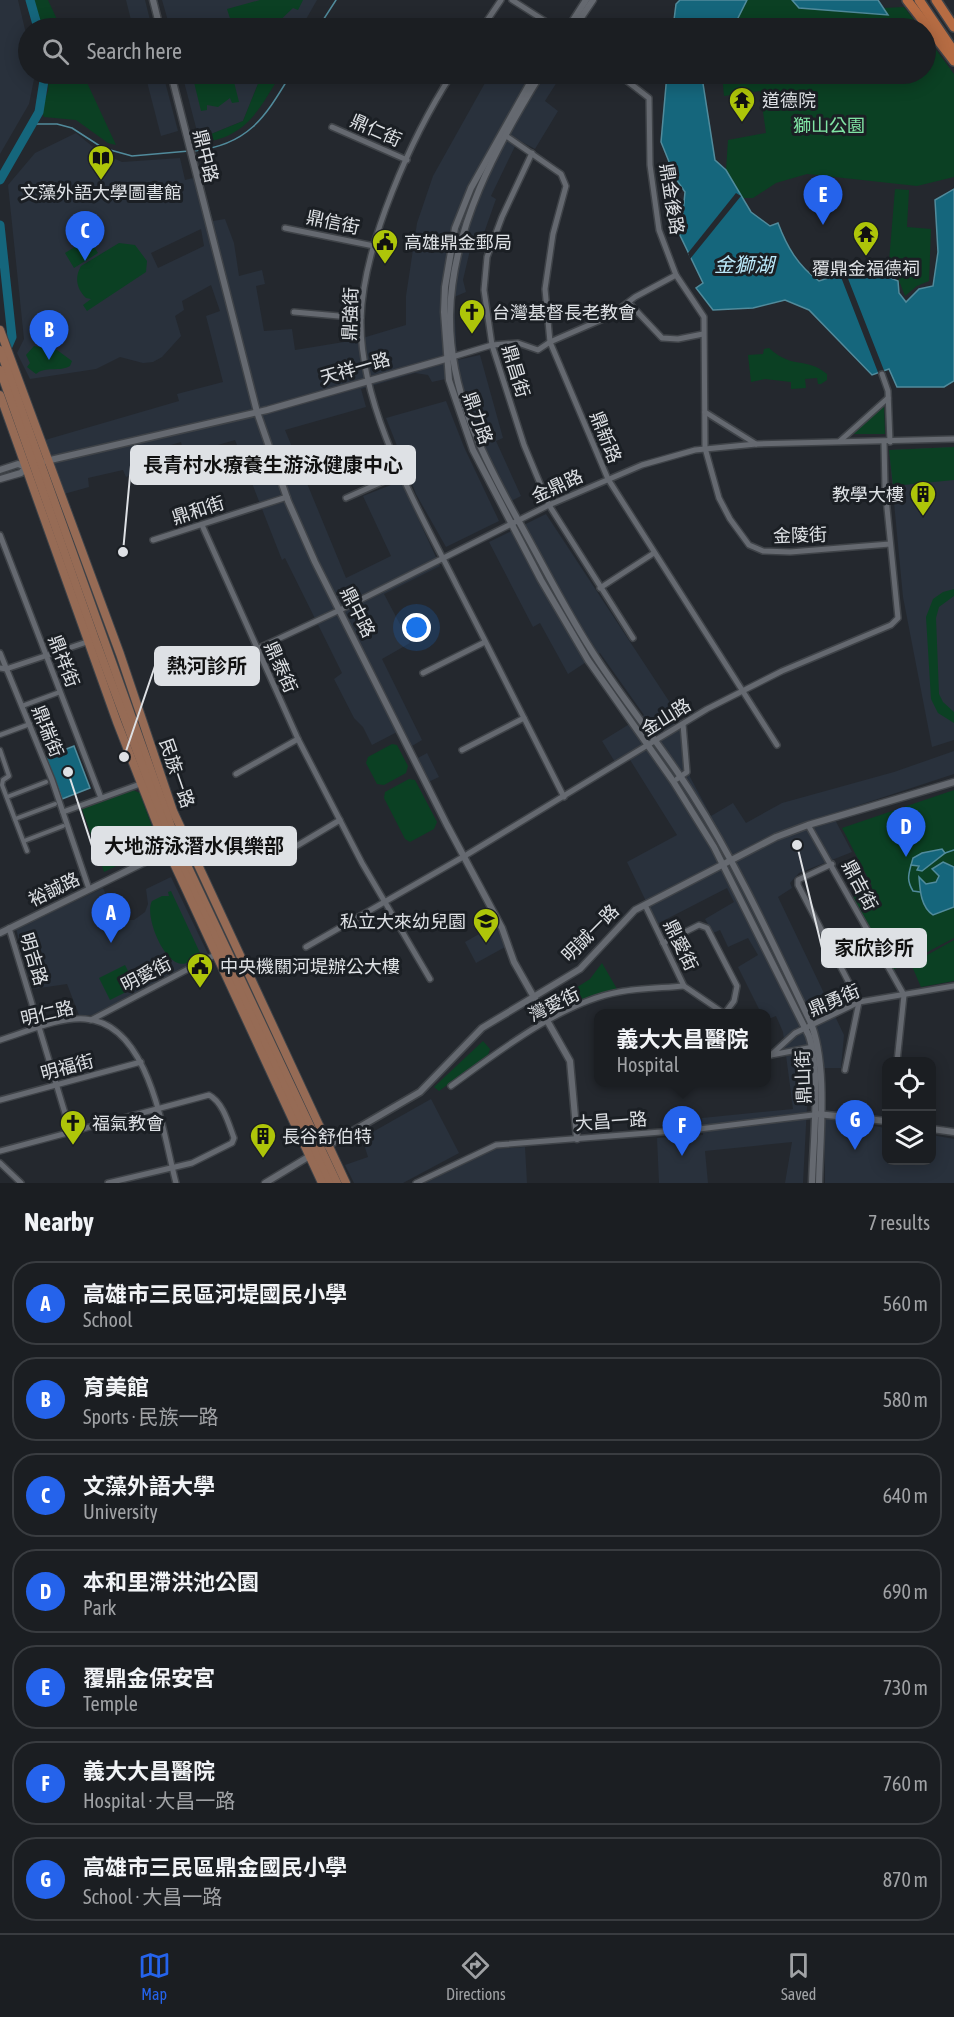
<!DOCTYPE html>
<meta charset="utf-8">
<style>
:root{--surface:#1b1e22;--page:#24272a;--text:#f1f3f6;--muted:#a0a2a5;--line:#393c40;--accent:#2563eb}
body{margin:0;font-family:"Asap Condensed","Noto Sans TC",sans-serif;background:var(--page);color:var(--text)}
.controls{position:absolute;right:18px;bottom:18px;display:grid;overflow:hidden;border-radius:12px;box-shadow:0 3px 15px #0003}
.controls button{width:54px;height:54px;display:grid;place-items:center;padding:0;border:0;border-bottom:2px solid var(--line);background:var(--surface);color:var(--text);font:30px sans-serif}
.you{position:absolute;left:417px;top:628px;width:21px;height:21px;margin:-15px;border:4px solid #fff;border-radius:50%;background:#1a73e8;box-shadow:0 0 0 9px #1a73e833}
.badge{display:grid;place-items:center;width:39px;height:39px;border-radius:50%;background:var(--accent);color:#fff;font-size:20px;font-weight:700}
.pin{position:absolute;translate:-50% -50px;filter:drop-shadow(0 2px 3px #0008)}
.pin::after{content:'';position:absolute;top:32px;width:21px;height:18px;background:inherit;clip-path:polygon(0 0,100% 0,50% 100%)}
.popup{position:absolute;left:594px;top:1009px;width:177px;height:78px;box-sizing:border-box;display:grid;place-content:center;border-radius:12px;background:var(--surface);filter:drop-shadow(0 2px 4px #0005);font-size:20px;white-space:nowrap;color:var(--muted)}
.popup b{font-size:22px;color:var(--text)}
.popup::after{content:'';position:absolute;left:50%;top:100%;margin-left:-12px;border:12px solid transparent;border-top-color:var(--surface)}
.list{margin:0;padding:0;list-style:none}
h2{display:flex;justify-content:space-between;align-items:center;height:78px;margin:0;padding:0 24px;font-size:26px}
h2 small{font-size:20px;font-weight:400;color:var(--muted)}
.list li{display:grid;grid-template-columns:39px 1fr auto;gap:18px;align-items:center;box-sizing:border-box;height:84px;margin:0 12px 12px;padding:0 12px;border:2px solid var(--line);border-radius:24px}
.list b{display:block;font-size:22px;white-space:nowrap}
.list p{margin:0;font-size:20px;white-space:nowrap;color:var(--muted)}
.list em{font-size:20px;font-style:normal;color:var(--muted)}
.icon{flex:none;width:33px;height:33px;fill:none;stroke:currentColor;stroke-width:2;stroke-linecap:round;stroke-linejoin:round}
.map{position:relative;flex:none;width:954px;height:1183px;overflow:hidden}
.search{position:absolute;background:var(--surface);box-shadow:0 3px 15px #0003;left:18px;right:18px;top:18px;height:66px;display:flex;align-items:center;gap:15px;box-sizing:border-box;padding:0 21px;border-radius:33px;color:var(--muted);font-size:22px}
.sheet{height:750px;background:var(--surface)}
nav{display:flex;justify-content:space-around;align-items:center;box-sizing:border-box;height:84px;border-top:2px solid var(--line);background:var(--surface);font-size:16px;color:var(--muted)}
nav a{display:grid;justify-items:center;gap:3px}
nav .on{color:var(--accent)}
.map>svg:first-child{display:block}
</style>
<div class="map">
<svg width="954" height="1183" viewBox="0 0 954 1183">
<rect width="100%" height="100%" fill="#24282e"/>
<g fill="#29313c" fill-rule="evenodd">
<path d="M0,0H18L28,42V74H35L29,104L0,154Z"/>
<path d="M126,0H145L152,28H133Z"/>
<path d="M162,0H317L301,28H170Z"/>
<path d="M145,74H163L178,131L161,136Z"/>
<path d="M182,74H262L243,121L199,139Z"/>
<path d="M490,74H562L545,101L558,111L535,149L518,140L491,196L496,199L478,250H470L463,280L466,292L454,297L457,360L480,355L503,438L496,441L521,496L511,501L484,447L459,376L432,382L428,375L415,373L361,389L366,407L285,430L346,578L391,556L363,496L401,481L440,566L384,594L410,643L382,659L422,740L412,746L418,758L427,753L439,777L424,784L397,732L372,745L363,727L354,718L334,679L342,673L285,558L282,560L235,440L184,455L181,442L167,446L171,461L126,477L123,470L88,478L89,487L64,494L45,440L179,401L177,394L223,382L206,316L220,311L211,285L182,301L184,310L175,316L181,336L162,357L153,362L143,363L120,357L96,369L30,379L17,353L24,339L8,185L35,153L76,133L98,151L122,162L180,158L185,180L201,176L213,221L225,219L234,243L239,276L262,270L265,284L256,286L264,331L292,329L295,350L356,340L406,325V296L417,223L433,176ZM201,229L204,246L158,268L151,253Z"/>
<path d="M446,401L464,447L499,521L446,547L416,494L386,418Z"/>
<path d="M954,447V740L932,747L903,597L889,450Z"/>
<path d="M546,514L686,727L690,777L711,816L733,803L746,823L782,803L894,772L954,751V774L832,814L852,852L799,873L790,883L792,888L778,897L844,1035L841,1068H809L803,1183H785L792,1142L705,1151L708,1183H659L657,1138L703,1135L702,1118L793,1109L783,1032L776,1016L766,1020V1014L761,1013L738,967L758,955L748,938L728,947L720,930L713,933L705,919L734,902L727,888L657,924L627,862L677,835L627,755L615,762L602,741L644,715L600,653L568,674L540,623L533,627L489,542Z"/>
<path d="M171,877L209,956L94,1015H79L67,984L33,989L16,929L103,888L118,920H134L145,912L148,904L146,889Z"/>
<path d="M495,925L507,946L476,963L465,942Z"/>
<path d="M431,1099L459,1153L403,1183H354L345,1165L368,1157L362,1138Z"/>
<path d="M824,1118L886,1128V1160H932V1135L954,1139V1183H825Z"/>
<path d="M525,1147L527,1183H425L495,1149Z"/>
</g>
<g fill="#0b4023">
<path d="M34,0H48L61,28H40Z"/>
<path d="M260,0H303L298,10L293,8L272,28H233L227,9Z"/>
<path d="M747,0H792L799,8L887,14L884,8L904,7L920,28H733Z"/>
<path d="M926,36L954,74V177L917,186L807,174L776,183L753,198H741L726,170L728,140L766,133L760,91L724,96L722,74H926Z"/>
<path d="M49,74H83L116,145L108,143L76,120L44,117L41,110L48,91Z"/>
<path d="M192,74H232L239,102L232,103L230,98L218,107L207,105V110L201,111Z"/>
<path d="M262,74H281C258,111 247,137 200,143L199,139L243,121Z"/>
<path d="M895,189L909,190L907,227L931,229L929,281L917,286L905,296L898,278L888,274Z"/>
<path d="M89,238L98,253L74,268L65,253Z"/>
<path d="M119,243L135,245L147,261L146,272L87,311L83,305L91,299L86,298C77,289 74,278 81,266Z"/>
<path d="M34,346L57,350L72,361L70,366C60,372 45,366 36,374L27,367L30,363L26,355Z"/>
<path d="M769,348C793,370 805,356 827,374V380L821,384H818L817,378L805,379L806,388L791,389V382L765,379L751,382L748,355L763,354L764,349Z"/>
<path d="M884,406L885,434H853Z"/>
<path d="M954,447V480L893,486L889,450Z"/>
<path d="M954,589V596L939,607L936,618L939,694L943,702L954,712V723L938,713L931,699L926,617L933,599L943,592Z"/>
<path d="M392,744L397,745L408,766L406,773L384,785L377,784L366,763L368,757Z"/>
<path d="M409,779L415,780L437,822L434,829L410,842L405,839L384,798L385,792Z"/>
<path d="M133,790L140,793L157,841V846L104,872L82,809Z"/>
<path d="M954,790V938L893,970L853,897L872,886L842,828Z"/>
<path d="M171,891L201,955L198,956L196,953C175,991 142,918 152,901L162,896H169L168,892Z"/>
<path d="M954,940V981L921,987L911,964Z"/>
<path d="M602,963L617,989L551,1016L546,1007L590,979Z"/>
<path d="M125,965L136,987L110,1000L99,978Z"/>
<path d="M483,1041L490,1049L488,1055L439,1091L434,1087Z"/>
</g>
<g fill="#15667c" stroke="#518b9c" stroke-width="1.5">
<path d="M680,0H747L733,28H673L676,4Z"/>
<path d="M792,0H878L888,15L799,8Z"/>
<path d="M667,74H717L702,77L715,160L726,170L751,212L770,226L778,223C787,247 798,266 819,281L863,267C874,276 885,275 898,281L899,293L906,302L919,289L933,286L938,252L935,200L954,189V381L944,387H897L889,369L872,375L809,310L785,300L753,308L713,310L696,288L703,283L675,225L683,213L685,192L676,179L661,142Z"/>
<path d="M74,746L90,788L62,799L46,757Z"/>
<path d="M942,849L945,853L922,871L917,870L919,866L911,865L913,858L922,853Z"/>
<path d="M943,862L954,867V907L933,915C921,907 920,891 919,877L926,884L936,882L939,876L932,869Z"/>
</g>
<g fill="#24282e">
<path d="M736,193L741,196L690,259L688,253Z"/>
<path d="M849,272L847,276L885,373L879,375L841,277L837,275Z"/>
</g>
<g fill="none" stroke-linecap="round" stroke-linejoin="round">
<g stroke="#518b9c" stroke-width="1.5">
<path d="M318,28L336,0"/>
<path d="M31,124H57L72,128L103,148L132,156L189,151"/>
<path d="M194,151C249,145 265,117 291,74"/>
<path d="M945,853L954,850"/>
<path d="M911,865C908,876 907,881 913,891L920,892"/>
</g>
<g stroke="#15667c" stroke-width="9">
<path d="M30,0L38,28"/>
<path d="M0,180L39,112L45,74"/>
<path d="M0,225L12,337L5,353"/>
</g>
<g stroke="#3f4348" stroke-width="7">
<g id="pedestrian">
<path d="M22,706L60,692"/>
<path d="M0,735L30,724"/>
<path d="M0,750L9,776L3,780L2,785L27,851"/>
<path d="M7,797L46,782"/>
<path d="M15,819L55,804"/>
<path d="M24,841L63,826"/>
</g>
</g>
<g stroke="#3f4348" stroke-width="8">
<g id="minor">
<path d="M512,0L556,28"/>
<path d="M482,28L501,0"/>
<path d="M429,74L446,83"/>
<path d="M452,74C412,136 363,244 361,319C359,408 418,508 457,586C493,656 528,726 564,797"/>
<path d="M618,74L649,98L650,165L659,230L676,275L704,317L705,448L719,498L730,519L749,545L763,551L790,552L890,544"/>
<path d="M332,127L407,160"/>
<path d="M502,133L561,174L566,186L553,234L545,289L550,342L608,479L777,745"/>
<path d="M532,153L502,217L487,257L484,290L492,345L524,445L549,505L633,638"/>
<path d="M285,228L374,246"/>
<path d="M629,303L662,338L678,339L703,334"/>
<path d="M294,312L361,318"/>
<path d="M452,357L492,345L518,343L538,350L550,342L610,316L635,297L676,275"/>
<path d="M882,374L888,391L890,442"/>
<path d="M705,412L756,444"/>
<path d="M840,441L888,398"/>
<path d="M346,498L402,473"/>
<path d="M202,525L298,739L362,863L430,979"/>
<path d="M0,535L101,798"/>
<path d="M153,540L287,497"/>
<path d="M600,588L654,553"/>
<path d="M0,653L52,780L89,889"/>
<path d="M0,668L6,669L90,641"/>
<path d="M423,673L485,642"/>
<path d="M203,674L340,610L549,505L642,465L695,450L756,444L954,439"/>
<path d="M462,750L524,718"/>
<path d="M236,774L298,739"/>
<path d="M677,779L687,772L683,724"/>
<path d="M63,812L143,783"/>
<path d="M808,825L904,995L897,1062"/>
<path d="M278,857L340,820"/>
<path d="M832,864L798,880V885L859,1002L845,1070"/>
<path d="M645,905L684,986L725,1014"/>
<path d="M9,928L71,1133"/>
<path d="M663,943L699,925L707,928L737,986L734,1001L725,1013"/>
<path d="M306,947L463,857L707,709L782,671L891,625L898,618L885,488L884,442"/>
<path d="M91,1020L215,955"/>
<path d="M0,1040C26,1032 58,1017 85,1019C150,1023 163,1134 176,1183"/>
<path d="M766,1051L771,1055L813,1047"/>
<path d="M771,1055L795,1033L859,1002L954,986"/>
<path d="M451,1086C498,1052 562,1002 619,992C640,988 663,988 684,986"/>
<path d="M0,1100L141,1062"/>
<path d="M0,1151L209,1095C223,1102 229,1125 234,1138L232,1143L192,1163L108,1183"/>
<path d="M0,1163L21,1183"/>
<path d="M416,1183L496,1145L699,1129L813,1115"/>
</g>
</g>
<g stroke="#3f4348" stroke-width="9">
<g id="tertiary">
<path d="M153,0L160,28"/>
<path d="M568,28L586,0"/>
<path d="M574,28L593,0"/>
<path d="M171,74L257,412L288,501L315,562L447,825L502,928L514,962L570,1061L577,1139"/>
<path d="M535,74L471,188L455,228L445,287L444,312L449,380L473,450L541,580L588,660L673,781L714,847L809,1036C821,1072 813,1143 812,1183"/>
<path d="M541,74C496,147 452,227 450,315C449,391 482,455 518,520C544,566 567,614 597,659C627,705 663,748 692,794C738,866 773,944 810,1021C828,1063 820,1137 819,1183"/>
<path d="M46,461L267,410L449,358"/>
<path d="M0,470L18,464L26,467"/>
<path d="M0,479L21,473L26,467"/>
<path d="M0,933L186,842"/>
<path d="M817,1114L886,1121"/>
<path d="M932,1129L954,1132"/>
<path d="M327,1146L420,1092L482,1028L580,969L635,910L776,837L808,825L954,782"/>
<path d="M265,1183L313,1154"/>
</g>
</g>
<g stroke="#3f4348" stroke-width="10">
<g id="primary">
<path d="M0,330L120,654L173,811L346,1183"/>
<path d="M0,350L178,846L337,1183"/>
<path d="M0,370L95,639L173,848L329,1183"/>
<path d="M0,395L117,722L164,842L322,1183"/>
</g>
</g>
<g stroke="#3f4348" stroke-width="12">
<g id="motorway">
<path d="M907,0L954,61"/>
<path d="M919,0L953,50"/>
<path d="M936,0L954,27"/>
</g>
</g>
<use href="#pedestrian" stroke="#656970" stroke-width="4"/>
<use href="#minor" stroke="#656970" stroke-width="5"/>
<use href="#tertiary" stroke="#656970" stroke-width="6"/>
<use href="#primary" stroke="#966b55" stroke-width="8"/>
<use href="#motorway" stroke="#b66c43" stroke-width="9"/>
</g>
<defs>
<g id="temple-pin" transform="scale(1.35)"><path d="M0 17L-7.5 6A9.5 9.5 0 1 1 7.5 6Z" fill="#aec509" stroke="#1b1f24"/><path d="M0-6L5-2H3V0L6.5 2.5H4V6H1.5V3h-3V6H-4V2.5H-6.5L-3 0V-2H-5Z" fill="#111"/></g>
<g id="library-pin" transform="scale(1.35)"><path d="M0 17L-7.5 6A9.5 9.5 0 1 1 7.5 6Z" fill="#aec509" stroke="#1b1f24"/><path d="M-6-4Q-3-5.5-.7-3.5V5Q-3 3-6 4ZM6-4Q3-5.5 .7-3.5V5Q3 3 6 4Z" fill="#111"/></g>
<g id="civic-pin" transform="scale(1.35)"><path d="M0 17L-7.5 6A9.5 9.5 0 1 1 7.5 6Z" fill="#aec509" stroke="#1b1f24"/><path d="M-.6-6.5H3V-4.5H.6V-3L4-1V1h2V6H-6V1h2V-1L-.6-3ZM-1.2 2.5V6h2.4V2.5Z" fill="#111"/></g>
<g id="church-pin" transform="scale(1.35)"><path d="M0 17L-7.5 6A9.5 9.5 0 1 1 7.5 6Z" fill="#aec509" stroke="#1b1f24"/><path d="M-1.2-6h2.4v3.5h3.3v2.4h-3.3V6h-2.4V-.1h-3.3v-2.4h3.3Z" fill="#111"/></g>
<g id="building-pin" transform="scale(1.35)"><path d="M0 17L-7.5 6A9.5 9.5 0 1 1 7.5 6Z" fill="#aec509" stroke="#1b1f24"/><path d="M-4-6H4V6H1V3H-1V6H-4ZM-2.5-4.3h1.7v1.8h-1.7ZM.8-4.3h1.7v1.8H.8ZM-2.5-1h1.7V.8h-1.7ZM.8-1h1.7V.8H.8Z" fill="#111"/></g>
<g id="school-pin" transform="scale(1.35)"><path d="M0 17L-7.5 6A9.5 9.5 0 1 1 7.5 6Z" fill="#aec509" stroke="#1b1f24"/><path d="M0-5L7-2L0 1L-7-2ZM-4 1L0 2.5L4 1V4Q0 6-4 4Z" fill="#111"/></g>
</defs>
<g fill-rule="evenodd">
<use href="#temple-pin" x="742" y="100"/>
<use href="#library-pin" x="101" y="158"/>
<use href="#temple-pin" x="866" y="234"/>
<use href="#civic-pin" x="385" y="242"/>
<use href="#church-pin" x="472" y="312"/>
<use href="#building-pin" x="923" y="494"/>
<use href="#school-pin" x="486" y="921"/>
<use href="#civic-pin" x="200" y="966"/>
<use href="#church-pin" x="73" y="1123"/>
<use href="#building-pin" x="263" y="1136"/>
</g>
<g text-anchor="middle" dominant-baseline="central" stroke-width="6" stroke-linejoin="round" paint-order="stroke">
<g font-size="18" fill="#dee1e5" stroke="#1b1f24" text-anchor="start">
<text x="762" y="100">道德院</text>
<text x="101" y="192" text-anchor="middle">文藻外語大學圖書館</text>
<text x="404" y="242">高雄鼎金郵局</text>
<text x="866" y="268" text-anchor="middle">覆鼎金福德祠</text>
<text x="492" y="312">台灣基督長老教會</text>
<text x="904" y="494" text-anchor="end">教學大樓</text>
<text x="466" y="921" text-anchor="end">私立大來幼兒園</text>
<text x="220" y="966">中央機關河堤辦公大樓</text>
<text x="92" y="1123">福氣教會</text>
<text x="282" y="1136">長谷舒伯特</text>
</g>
<g font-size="18" fill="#80e4a4" stroke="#1b1f24">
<text x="829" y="125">獅山公園</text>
</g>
<g font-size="18" fill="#dee1e5" stroke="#1b1f24">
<text transform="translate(376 130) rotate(24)">鼎仁街</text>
<text transform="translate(206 156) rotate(76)">鼎中路</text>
<text transform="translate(672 199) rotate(81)">鼎金後路</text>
<text transform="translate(333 222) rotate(12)">鼎信街</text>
<text transform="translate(350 314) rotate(-88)">鼎強街</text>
<text transform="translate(355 368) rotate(-16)">天祥一路</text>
<text transform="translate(516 371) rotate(73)">鼎昌街</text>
<text transform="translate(478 418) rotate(70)">鼎力路</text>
<text transform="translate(606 437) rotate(68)">鼎新路</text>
<text transform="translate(557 486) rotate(-25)">金鼎路</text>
<text transform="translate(198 510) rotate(-18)">鼎和街</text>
<text transform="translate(800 535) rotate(-2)">金陵街</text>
<text transform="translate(358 612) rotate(63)">鼎中路</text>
<text transform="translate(64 661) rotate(69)">鼎祥街</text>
<text transform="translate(281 667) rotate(66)">鼎泰街</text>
<text transform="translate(666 717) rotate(-32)">金山路</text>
<text transform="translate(48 731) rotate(68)">鼎瑞街</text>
<text transform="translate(177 773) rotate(71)">民族一路</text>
<text transform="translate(860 885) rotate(62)">鼎吉街</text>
<text transform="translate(54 889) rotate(-26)">裕誠路</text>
<text transform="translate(590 933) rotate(-45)">明誠一路</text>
<text transform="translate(681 945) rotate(64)">鼎愛街</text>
<text transform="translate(34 959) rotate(73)">明吉路</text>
<text transform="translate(146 974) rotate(-27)">明愛街</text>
<text transform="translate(834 1000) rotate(-23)">鼎勇街</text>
<text transform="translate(554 1004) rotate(-26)">灣愛街</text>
<text transform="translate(47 1013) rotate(-13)">明仁路</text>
<text transform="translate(67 1067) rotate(-15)">明福街</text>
<text transform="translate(803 1077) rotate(-92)">鼎山街</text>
<text transform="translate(611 1121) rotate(-4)">大昌一路</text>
</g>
<g font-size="20" font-style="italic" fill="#bceafb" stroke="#1b1f24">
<text x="744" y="264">金獅湖</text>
</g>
</g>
<path fill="none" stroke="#dee1e5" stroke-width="2" d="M123 552L131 465M124 757L155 666M68 772L92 846M797 845L822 948"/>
<g fill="#dee1e5" stroke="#1b1f24" stroke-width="2">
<circle cx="123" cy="552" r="6"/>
<circle cx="124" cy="757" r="6"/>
<circle cx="68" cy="772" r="6"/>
<circle cx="797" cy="845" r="6"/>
</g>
<g fill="#dee1e5" stroke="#dee1e5" stroke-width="2">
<rect x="131" y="446" width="284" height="38" rx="6"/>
<rect x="155" y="647" width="104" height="38" rx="6"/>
<rect x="92" y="827" width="204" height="38" rx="6"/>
<rect x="822" y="929" width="104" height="38" rx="6"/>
</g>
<g font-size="20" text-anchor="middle" font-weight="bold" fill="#111">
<text x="273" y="472">長青村水療養生游泳健康中心</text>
<text x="207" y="673">熱河診所</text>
<text x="194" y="853">大地游泳潛水俱樂部</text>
<text x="874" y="955">家欣診所</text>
</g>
</svg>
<div class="controls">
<button><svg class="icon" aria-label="locate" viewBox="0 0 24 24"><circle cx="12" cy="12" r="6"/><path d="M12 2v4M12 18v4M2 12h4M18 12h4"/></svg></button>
<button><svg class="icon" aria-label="layers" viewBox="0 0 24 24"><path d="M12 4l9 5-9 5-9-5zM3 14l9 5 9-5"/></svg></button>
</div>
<div class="you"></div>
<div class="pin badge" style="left:111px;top:943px">A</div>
<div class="pin badge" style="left:49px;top:360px">B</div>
<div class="pin badge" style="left:85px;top:261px">C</div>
<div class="pin badge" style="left:906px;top:857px">D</div>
<div class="pin badge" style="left:823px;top:225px">E</div>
<div class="pin badge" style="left:682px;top:1156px">F</div>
<div class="popup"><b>義大大昌醫院</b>Hospital</div>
<div class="pin badge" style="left:855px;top:1150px">G</div>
<div class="search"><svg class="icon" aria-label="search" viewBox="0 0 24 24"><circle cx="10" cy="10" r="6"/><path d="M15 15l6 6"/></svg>Search here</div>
</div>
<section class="sheet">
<h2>Nearby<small>7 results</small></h2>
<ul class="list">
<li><span class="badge">A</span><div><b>高雄市三民區河堤國民小學</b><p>School</p></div><em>560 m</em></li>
<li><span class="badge">B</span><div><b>育美館</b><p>Sports · 民族一路</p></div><em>580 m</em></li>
<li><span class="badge">C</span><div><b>文藻外語大學</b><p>University</p></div><em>640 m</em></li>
<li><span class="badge">D</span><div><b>本和里滯洪池公園</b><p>Park</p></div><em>690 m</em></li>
<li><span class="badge">E</span><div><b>覆鼎金保安宮</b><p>Temple</p></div><em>730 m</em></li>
<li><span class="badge">F</span><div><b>義大大昌醫院</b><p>Hospital · 大昌一路</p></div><em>760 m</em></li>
<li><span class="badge">G</span><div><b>高雄市三民區鼎金國民小學</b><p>School · 大昌一路</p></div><em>870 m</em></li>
</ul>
</section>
<nav>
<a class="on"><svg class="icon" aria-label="map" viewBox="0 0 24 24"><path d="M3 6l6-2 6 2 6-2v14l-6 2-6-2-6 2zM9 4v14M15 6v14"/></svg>Map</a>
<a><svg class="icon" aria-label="directions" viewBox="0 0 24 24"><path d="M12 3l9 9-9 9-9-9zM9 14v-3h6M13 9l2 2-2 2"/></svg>Directions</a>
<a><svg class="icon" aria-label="saved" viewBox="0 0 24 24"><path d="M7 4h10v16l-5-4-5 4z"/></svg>Saved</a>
</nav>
